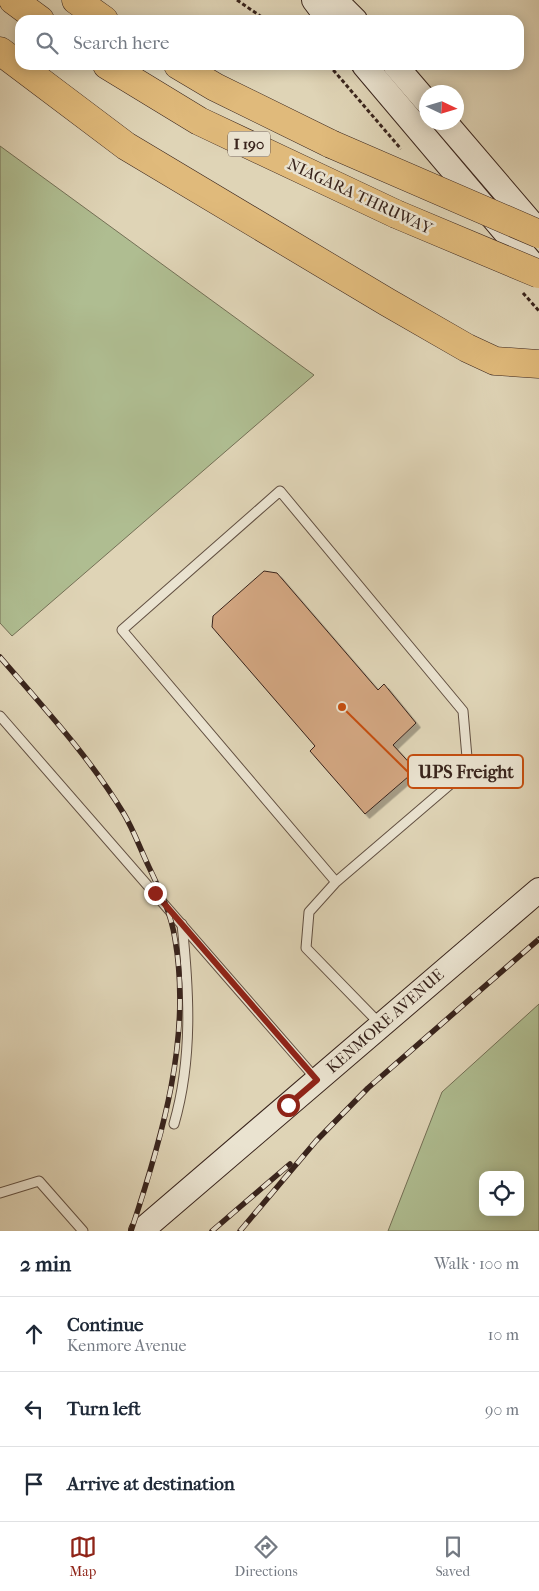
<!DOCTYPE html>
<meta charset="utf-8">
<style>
:root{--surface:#fff;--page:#f2f2f3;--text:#1f2937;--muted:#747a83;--line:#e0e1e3;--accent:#8f2418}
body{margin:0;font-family:"IM FELL French Canon",serif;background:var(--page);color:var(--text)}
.controls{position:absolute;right:15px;bottom:15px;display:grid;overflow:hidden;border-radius:10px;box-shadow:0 2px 12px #0003}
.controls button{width:45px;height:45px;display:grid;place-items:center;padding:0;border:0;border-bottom:1px solid var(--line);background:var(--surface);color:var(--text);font:25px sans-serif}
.compass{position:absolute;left:419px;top:85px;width:45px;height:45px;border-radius:50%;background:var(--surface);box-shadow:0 2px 12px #0003;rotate:94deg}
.stop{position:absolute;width:15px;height:15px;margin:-11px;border:4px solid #8f2418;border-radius:50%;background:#fff}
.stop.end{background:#8f2418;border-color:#fff;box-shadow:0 1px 5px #0008}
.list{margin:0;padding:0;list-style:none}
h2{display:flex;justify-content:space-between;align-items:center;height:65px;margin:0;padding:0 20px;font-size:21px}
h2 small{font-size:16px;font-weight:400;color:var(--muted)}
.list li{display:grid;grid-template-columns:32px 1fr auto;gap:15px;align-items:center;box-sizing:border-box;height:75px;padding:0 20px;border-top:1px solid var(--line)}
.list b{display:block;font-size:19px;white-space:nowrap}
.list p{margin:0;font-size:16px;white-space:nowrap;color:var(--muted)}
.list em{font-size:16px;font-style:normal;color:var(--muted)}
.icon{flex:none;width:28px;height:28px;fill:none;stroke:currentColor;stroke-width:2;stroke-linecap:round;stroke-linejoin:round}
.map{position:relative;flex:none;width:539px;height:1231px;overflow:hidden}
.search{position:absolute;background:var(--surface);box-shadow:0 2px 12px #0003;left:15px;right:15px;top:15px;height:55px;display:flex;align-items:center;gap:12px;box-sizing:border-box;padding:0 18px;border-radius:15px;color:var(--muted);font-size:19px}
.sheet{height:290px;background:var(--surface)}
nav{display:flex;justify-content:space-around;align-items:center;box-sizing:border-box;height:70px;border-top:1px solid var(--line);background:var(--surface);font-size:14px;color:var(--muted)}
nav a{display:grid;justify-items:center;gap:2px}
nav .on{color:var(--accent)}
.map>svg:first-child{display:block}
</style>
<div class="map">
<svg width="539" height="1231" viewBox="0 0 539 1231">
<defs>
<filter id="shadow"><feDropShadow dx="4.5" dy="4.5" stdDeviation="0" flood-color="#0004"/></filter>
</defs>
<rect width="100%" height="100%" fill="#dfd4b6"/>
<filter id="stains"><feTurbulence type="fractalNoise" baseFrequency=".004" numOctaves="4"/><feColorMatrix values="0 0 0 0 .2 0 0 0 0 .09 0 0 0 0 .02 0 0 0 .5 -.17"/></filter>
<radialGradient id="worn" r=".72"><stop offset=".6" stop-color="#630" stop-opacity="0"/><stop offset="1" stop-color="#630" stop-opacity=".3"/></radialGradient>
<g fill="#afbd91" stroke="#747056" fill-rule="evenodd">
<path d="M0,146L314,375L12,636L0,623Z"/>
<path d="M539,1004V1231H388L442,1092ZM483,1175H520V1212H483Z"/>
</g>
<path fill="#d2a681" stroke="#39241c" filter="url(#shadow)" d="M264,571L277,573L378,690L384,684L416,723L393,745L416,770L365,814L310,751L315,746L212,627L213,616Z"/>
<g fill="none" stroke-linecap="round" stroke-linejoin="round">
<g stroke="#625042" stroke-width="11">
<g id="lane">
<path d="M0,716L317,1080"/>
<path d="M336,882L122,630L280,491L463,711L468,769L336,882L309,912L306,948L380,1024"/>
<path d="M174,1124C193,1058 189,991 182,924"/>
<path d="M0,1193L39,1181L83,1231"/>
</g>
</g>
<g stroke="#39241c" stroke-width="26">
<g id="secondary">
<path d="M314,0L329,20"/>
<path d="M335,0L355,20"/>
<path d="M364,65L539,272"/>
<path d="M395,65L426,101"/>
<path d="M445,122L539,232"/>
<path d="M141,1231L539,890"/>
</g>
</g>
<g stroke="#39241c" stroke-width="29">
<g id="highway">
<path d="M13,0L40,20"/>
<path d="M76,0L104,20"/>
<path d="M0,51L126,146L387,302L467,348L495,361L539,364"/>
<path d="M107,65L199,121L396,214"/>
<path d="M178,65L215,87L331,144"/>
</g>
</g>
<g stroke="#39241c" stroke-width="3" stroke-dasharray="4 2.5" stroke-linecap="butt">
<path d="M237,0L266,20"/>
<path d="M329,65L401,149"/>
<path d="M523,293L539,311"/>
</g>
<use href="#lane" stroke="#eae3d0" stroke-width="9"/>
<use href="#secondary" stroke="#eae3d0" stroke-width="24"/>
<use href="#highway" stroke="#e0ba7b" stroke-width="28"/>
<g stroke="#39241c" stroke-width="5.5">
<g id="rail">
<path d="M0,657C43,707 89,756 124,814C133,829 140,848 148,865C159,888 171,913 175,939C192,1038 162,1138 131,1231"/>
<path d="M212,1231L290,1164"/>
<path d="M240,1231L316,1141L368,1088L539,939"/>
</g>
</g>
<use href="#rail" stroke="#eae3d0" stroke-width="4" stroke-dasharray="11" stroke-linecap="butt"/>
<g stroke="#39241c" stroke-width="29" stroke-linecap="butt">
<g id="highway-bridge">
<path d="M331,144L539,234"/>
<path d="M396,214L539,274"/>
</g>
</g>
<use href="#highway-bridge" stroke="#e0ba7b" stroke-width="28"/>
</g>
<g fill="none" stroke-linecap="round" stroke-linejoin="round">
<path stroke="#8f2418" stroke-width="6" d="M155,893L317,1080L288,1105"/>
</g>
<g text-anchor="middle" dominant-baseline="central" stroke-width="5" stroke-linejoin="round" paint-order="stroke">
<rect fill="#eae3d0" stroke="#6e5d52" stroke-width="1" x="228" y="131.5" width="42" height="25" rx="4"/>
<g font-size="15" font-weight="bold" fill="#39241c">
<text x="249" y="144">I 190</text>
</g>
<g font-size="16" fill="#39241c" stroke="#eae3d0">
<text transform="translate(360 196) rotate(25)">NIAGARA THRUWAY</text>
<text transform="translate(385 1021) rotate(-41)">KENMORE AVENUE</text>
</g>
</g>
<path fill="none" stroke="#c54e0f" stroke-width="2" d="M342 707L408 772"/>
<circle fill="#c54e0f" stroke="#eae3d0" stroke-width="2" cx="342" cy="707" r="5"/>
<rect fill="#eae3d0" stroke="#c54e0f" stroke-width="2" x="408" y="755" width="115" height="33" rx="5"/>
<g font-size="18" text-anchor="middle" font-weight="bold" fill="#39241c">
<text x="466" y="778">UPS Freight</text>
</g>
<rect width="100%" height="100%" filter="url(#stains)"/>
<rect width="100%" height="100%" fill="url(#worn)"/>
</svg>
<div class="controls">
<button><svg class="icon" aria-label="locate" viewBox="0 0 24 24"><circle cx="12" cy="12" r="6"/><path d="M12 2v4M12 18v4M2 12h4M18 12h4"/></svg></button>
</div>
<svg class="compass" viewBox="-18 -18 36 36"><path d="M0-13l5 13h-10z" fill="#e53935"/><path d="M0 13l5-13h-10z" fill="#747a83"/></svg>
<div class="stop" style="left:288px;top:1105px"></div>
<div class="stop end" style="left:155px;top:893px"></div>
<div class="search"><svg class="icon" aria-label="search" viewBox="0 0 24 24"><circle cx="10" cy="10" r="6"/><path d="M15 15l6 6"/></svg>Search here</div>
</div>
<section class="sheet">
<h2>2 min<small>Walk · 100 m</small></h2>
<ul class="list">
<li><svg class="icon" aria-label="ahead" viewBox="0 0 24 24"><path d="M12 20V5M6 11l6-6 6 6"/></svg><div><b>Continue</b><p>Kenmore Avenue</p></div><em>10 m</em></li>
<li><svg class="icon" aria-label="left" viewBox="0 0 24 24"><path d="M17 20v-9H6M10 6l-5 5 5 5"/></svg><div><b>Turn left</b></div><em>90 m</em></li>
<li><svg class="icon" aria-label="arrive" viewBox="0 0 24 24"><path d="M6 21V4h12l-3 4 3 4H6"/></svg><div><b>Arrive at destination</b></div></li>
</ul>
</section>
<nav>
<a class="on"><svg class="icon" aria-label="map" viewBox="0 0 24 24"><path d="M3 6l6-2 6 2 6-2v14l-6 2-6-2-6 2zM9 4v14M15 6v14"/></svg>Map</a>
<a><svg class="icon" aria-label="directions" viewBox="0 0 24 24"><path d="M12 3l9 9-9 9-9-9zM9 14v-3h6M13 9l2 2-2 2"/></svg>Directions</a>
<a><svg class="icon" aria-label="saved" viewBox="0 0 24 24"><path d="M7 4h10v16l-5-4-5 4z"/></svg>Saved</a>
</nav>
